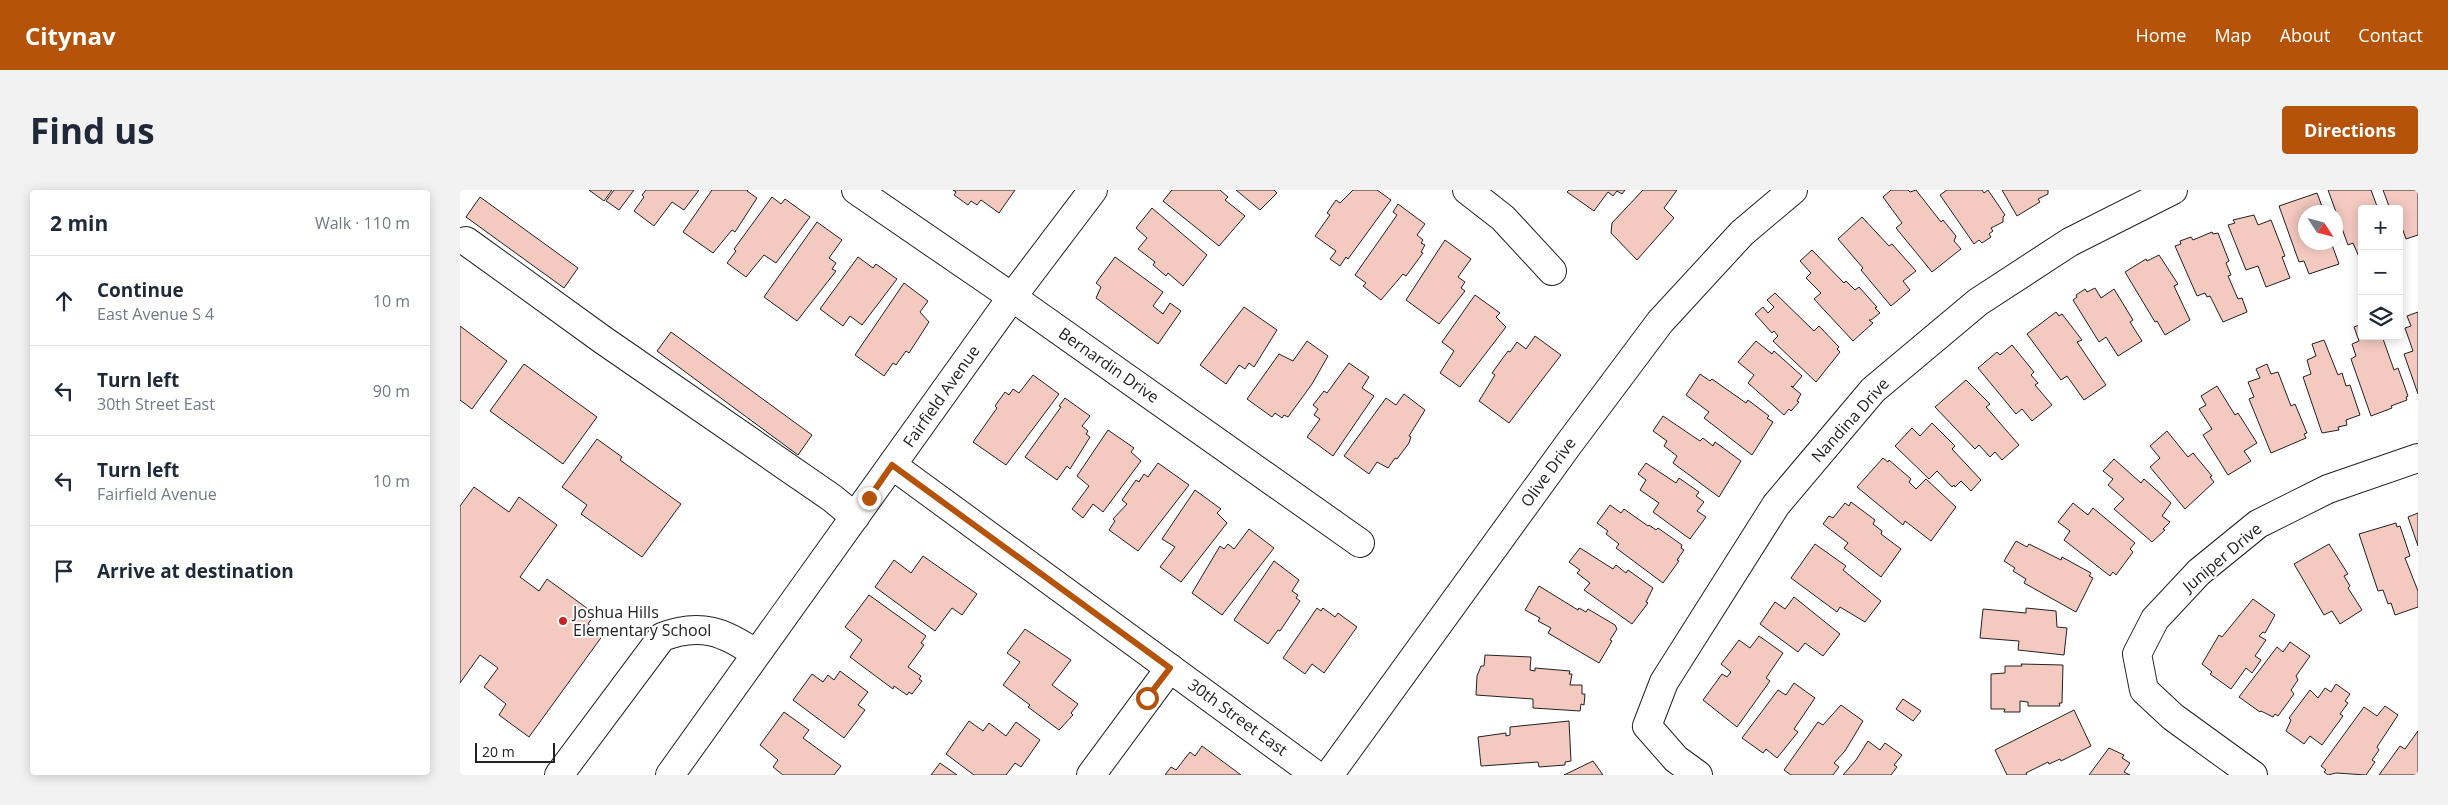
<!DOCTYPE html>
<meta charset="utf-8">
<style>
:root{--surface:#fff;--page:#f2f2f3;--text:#1f2937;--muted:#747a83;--line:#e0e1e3;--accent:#b45309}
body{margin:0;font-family:"Open Sans",sans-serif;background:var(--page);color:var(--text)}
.controls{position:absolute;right:15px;top:15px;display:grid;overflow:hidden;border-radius:5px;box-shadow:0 2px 12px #0003}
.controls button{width:45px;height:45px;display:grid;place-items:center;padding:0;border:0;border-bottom:1px solid var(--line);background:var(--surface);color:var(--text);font:25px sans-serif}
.compass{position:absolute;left:1838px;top:15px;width:45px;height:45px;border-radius:50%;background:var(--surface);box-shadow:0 2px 12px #0003;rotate:126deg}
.scale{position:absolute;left:15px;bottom:12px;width:80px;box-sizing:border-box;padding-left:5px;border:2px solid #222;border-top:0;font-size:14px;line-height:18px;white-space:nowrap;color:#222;-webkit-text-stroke:4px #fff;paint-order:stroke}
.stop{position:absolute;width:15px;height:15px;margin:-11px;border:4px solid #b45309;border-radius:50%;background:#fff}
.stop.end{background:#b45309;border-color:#fff;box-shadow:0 1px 5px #0008}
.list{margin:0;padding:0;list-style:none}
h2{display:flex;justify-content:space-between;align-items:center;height:65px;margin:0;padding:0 20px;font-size:21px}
h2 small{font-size:16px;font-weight:400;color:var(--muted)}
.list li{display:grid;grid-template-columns:32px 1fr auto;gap:15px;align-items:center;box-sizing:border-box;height:90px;padding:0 20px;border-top:1px solid var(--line)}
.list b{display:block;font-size:19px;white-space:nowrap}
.list p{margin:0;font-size:16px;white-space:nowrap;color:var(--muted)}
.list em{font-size:16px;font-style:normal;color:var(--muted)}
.icon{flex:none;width:28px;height:28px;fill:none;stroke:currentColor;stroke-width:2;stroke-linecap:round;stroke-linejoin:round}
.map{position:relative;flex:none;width:1958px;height:585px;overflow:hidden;border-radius:5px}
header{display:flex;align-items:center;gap:30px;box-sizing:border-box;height:70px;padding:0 25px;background:var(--accent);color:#fff}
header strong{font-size:24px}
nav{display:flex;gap:28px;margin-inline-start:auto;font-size:18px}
.intro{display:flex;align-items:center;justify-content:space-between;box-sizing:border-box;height:120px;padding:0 30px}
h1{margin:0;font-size:35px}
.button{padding:12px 22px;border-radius:5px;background:var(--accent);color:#fff;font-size:18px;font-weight:700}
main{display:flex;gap:30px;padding:0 30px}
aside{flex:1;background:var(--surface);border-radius:5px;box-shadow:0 2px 12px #0003}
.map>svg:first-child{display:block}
</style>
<header>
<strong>Citynav</strong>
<nav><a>Home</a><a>Map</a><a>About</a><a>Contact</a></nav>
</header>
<div class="intro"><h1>Find us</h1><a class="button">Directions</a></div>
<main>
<aside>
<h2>2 min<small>Walk · 110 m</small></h2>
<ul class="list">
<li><svg class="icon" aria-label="ahead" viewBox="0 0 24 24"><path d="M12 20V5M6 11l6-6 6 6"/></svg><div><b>Continue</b><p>East Avenue S 4</p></div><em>10 m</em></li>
<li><svg class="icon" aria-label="left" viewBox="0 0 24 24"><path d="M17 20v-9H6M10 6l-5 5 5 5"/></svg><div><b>Turn left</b><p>30th Street East</p></div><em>90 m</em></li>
<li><svg class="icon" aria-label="left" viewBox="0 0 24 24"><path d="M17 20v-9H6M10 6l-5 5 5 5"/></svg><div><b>Turn left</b><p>Fairfield Avenue</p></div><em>10 m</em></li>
<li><svg class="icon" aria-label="arrive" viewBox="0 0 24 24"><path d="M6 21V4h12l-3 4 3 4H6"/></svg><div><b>Arrive at destination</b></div></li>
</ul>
</aside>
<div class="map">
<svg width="1958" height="585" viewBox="0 0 1958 585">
<rect width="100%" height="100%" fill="#fff"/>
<g fill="#f3c9c0" stroke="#222">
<path d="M129,0H152L144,11Z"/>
<path d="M154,0H174L159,20L146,11Z"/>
<path d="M186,0H239L224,20L212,12L194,36L174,21L184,7L182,5Z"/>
<path d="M252,0H288L287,1L297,8L275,42L272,40L253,63L223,42Z"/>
<path d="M493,0H555L539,23L521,10L517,15L511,11L508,15L494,5L496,2Z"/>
<path d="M712,0H760L768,7L765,10L785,26L759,56L703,11Z"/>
<path d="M776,0H814L817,3L800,20Z"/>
<path d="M893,0H917L931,10L888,69L886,67L880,76L870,69L876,61L855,46L870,25L867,23L876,10L880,13Z"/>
<path d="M1109,0H1165L1162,4L1157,1L1153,6L1148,2L1134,21L1107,2Z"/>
<path d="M1183,0H1217L1204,18L1214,28L1177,70L1151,43L1152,33Z"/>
<path d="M1431,0H1448L1450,2L1456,0L1481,32L1483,30L1496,46L1494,51L1501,59L1472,82L1436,38L1442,33L1423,7Z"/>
<path d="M1487,0H1522L1524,3L1528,0L1545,25L1543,27V32L1531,38L1533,41L1529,44L1531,47L1522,53L1519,50L1514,54L1480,5Z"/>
<path d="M1542,0H1588V4L1578,9L1580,12L1557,26Z"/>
<path d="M1868,0H1911L1918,19H1902V66L1899,67L1893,53L1888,55Z"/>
<path d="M1923,0H1958V45L1946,49L1941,35L1939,36V19H1930Z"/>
<path d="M1857,3L1864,22H1846V52H1871L1879,74L1849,84L1844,71L1839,72L1819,16Z"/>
<path d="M20,7L118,78L104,98L6,27Z"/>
<path d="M312,7L321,14L325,9L350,27L316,73L304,65L286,87L267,73L276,61L274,59Z"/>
<path d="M938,14L965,34L957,45L963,50L961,53L965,55L961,62L963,63L946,86L943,84L921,110L903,96L906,93L895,85L937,25L933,22Z"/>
<path d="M692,18L747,65L723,96L708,83L706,86L693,75L695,72L678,59L687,48L676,38Z"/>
<path d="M1794,25L1798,35L1811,30L1825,66L1822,67L1830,88L1806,97L1798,76L1786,80L1768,35L1775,33L1773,30Z"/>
<path d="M1402,27L1429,56L1432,54L1456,81L1443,91L1450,100L1431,116L1401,80L1403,78L1378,49Z"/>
<path d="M357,32L382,50L369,68L376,73L372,79L376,81L337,131L304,107Z"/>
<path d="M1752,42L1753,44L1758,43L1769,71L1766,73L1771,85L1768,86L1778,109L1782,108L1787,122L1763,132L1750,106L1747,107L1745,103L1737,106L1715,56L1721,54L1720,51L1731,47L1733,50Z"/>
<path d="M985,50L1011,69L998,87L1005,92L1001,98L1005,101L979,134L946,110Z"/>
<path d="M1352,60L1384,93L1386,91L1395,100L1399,97L1417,117L1415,118L1420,123L1411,130H1409L1413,133L1393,151L1354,109L1361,103L1346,88L1351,83L1340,71Z"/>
<path d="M1699,65L1718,94L1714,96L1730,130L1705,145L1697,131L1695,132L1665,82L1686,69L1687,71Z"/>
<path d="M398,67L413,78L416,74L437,89L402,135L390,126L383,136L360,119Z"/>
<path d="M655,67L703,102L693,116L703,124L710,113L721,121L698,154L636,108L641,97L636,93Z"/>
<path d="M444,93L468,111L460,122L469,132L449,163L446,161L436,175L433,173L424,186L395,165Z"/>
<path d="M1635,98L1641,108L1654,99L1673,130L1670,132L1682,151L1658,166L1646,147L1639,152L1613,110L1617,107L1616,105L1625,99L1627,102Z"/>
<path d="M1315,103L1354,141L1359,136L1379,157L1377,159L1380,162L1356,192L1313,151L1318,146L1314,141L1312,143L1295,124L1303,117L1308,123L1314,117L1307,110Z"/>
<path d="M1015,105L1040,123L1036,127L1046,137L1000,197L980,183L994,161L982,152Z"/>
<path d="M784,117L817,140L794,177L789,173L785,179L779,175L766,194L740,175Z"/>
<path d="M1596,122L1599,126L1602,124L1622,150L1617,152L1646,195L1624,210L1607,186L1601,190L1567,144Z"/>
<path d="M1958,122V204L1944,164L1953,161L1945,138L1951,136L1947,126Z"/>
<path d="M1902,134V146H1922L1934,180L1938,178L1948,206L1946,207L1947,210L1931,216L1932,218L1911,226L1891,169L1896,166L1892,154L1899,151L1894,137Z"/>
<path d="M0,136L47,171L12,219L0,210Z"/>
<path d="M211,142L352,245L338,265L197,161Z"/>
<path d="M1075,146L1101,165L1049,233L1019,211L1035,185L1032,183L1048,161L1050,162L1057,152L1066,159Z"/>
<path d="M1864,150L1878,185L1882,183L1886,196L1890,195L1900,225L1886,230L1887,235L1878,237L1879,240L1862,243L1843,187L1851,184L1847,170L1856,166L1852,154Z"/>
<path d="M847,151L868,166L852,194L828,227L824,225L822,228L815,223L812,227L787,209L819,164L833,171Z"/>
<path d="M1296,151L1312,164L1314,161L1342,186L1333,197L1331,196L1341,204L1337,211L1339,212L1331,221L1329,219L1324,225L1288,193L1294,185L1278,172Z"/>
<path d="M1552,155L1574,182L1571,185L1578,193L1575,195L1592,215L1572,231L1562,219L1556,224L1518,178L1537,162L1540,165Z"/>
<path d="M889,173L909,187L902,198L914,206L873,266L847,247L860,229L854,225L858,219L853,215L864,201L867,203Z"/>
<path d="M64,174L137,227L103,274L30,221Z"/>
<path d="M1807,174L1811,184L1818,182L1831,216L1835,214L1847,243L1844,244L1846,248L1811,263L1789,209L1794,207L1788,192L1800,188L1796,179Z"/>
<path d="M1240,184L1250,191L1252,189L1286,213L1288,210L1309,226L1307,228L1313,232L1292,265L1244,228L1249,222L1226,205Z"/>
<path d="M573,185L599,204L546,275L513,252L537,218L535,216L545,202L549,205L553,199L559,203Z"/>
<path d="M1506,190L1530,214L1526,217L1559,255L1542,270L1535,262L1530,267L1519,255L1515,259L1475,217Z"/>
<path d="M1757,196L1775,225L1778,223L1797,253L1784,261L1791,271L1768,285L1743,245L1752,239L1739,219L1746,215L1741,206Z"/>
<path d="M944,204L965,220L949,246L951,247L949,253L937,269L935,268L928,278L917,272L909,284L884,266L926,208L936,215Z"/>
<path d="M605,208L630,226L622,236L628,241L626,244L630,247L610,279L607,276L597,290L565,267L601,217L599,216Z"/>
<path d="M1203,226L1240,251L1243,248L1253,256L1255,252L1281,271L1259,307L1213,273L1217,266L1204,256L1207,251L1193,241Z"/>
<path d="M1472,233L1495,256L1492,259L1521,290L1511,301L1501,291L1495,297L1494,295L1492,297L1477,281L1469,289L1435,256L1452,238L1460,246Z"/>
<path d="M648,240L674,258L671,262L681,271L643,322L633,314L623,328L612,319L629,296L617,286Z"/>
<path d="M1707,241L1728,267L1733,263L1752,286L1750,287L1754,292L1725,319L1690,277L1700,268L1690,256Z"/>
<path d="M137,249L162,267L160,270L221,314L182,367L121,324L127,315L102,297Z"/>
<path d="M1423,268L1428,272L1429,270L1451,289L1449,292L1456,299L1466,289L1496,317L1471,351L1445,331L1443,335L1397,297Z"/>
<path d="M1654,269L1681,293L1684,289L1711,313L1702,326L1710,332L1703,339L1705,340L1692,352L1654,319L1664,309L1648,295L1653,289L1643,281Z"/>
<path d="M698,273L729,295L678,361L649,340L655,331L653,329L667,314L662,310L676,290L679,292L684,284L688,287Z"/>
<path d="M1186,273L1216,293L1219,288L1239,302L1236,306L1244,312L1237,321L1246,327L1230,349L1193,322L1199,313L1180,300L1186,290L1178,284Z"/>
<path d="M14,297L49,322L59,307L97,335L60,387L79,401L87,389L135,424L128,434L143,445L69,547L39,525L46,514L24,497L38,478L20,465L0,493V316Z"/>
<path d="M735,300L761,319L757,323L767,333L721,392L700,377L715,357L702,349Z"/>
<path d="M1391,312L1415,330L1413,334L1422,341L1421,344L1441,359L1421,387L1384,358L1388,353L1363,334L1369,326L1373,328L1385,313L1389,316Z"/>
<path d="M1613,313L1628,325L1633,318L1675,353L1670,359L1673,362L1656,385L1653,382L1650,386L1604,350L1610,341L1598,332Z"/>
<path d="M1150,315L1161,323L1164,319L1188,336L1189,335L1196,340L1198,338L1222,355L1221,358L1224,360L1217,370L1219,371L1203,393L1156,358L1159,354L1146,344L1148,341L1137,333Z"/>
<path d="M1958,323V356L1948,327Z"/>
<path d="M1936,333L1937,337L1940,336L1950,366L1945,368L1958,401V417L1935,425L1931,413L1928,414L1923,400L1918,401L1899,344Z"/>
<path d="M789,339L814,358L762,425L732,403L760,356L764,359L768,354L774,359Z"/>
<path d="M1556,351L1567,357L1569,354L1601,370L1602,367L1631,383L1629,386L1633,388L1616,422L1564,393L1566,389L1553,381L1555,378L1544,371Z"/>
<path d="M1355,354L1386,376L1383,380L1421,411L1405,432L1380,417L1377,422L1331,388Z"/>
<path d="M1869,354L1888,384L1884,386L1890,396L1888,398L1902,420L1880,434L1872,421L1864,425L1834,374Z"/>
<path d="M1120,358L1153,379L1156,375L1166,383L1168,380L1193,398L1186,412L1188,413L1172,434L1124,400L1130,393L1117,383L1120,380L1109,372Z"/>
<path d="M463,366L517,404L502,425L492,418L475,441L415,397L434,370L451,383Z"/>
<path d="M814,371L839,390L832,401L838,405L836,408L840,411L820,441L818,440L808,454L774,430Z"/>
<path d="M1079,396L1118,420L1119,418L1126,422L1128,419L1155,435L1157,439L1150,450L1152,451L1139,473L1088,443L1091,438L1078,431L1080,428L1065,420Z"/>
<path d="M409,405L466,446L461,453L464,455L448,477L461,486L459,489L462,491L452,504L449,502L447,505L434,496L433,499L390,467L402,450L385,437Z"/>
<path d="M1334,407L1380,444L1363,466L1345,453L1338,462L1300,434L1315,412L1325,419Z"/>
<path d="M1793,409L1815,425L1805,443L1803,442L1799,446L1806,450L1795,466L1801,470L1792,483L1786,478L1771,499L1750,484L1752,482L1742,474L1759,445L1762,447Z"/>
<path d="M857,418L861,421L863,418L875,427L878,423L897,437L864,483L852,474L845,484L823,468Z"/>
<path d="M1566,418L1596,421L1597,437L1607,438L1604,465L1558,460L1559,451L1520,448L1523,419L1566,423Z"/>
<path d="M565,439L611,470L592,495L618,514L611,523L613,525L599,540L568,517L570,515L543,495L560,472L547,463Z"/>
<path d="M1299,446L1323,463L1306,488L1310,491L1277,537L1243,510L1262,484L1267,487L1271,482L1261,474L1279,450L1290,458Z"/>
<path d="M1830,452L1850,466L1836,486L1838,490L1831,500L1834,504L1818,526L1815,524L1813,527L1801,521L1800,522L1779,507L1817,457L1823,462Z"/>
<path d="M1025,465L1071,467L1070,480L1075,481V478L1110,481L1109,484H1112L1110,495H1122V504H1125L1124,515L1121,514L1120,521L1073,518V509L1016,505L1017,486L1021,476H1024Z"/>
<path d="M1561,474L1603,475L1602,513H1599L1600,516H1568V512L1560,511V522H1544L1545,519H1531V484L1545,483V476H1562Z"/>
<path d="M380,481L408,502L398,515L405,520L384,548L333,510L352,484L363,492L368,485L374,490Z"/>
<path d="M1334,493L1355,508L1334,539L1338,542L1317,568L1306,559L1303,563L1282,548L1318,500L1326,505Z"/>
<path d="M1876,494L1890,504L1885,511L1888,513L1880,524L1883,526L1862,555L1850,546L1844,554L1826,541L1831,530L1829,528L1850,500L1858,508L1865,498L1871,502Z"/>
<path d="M1443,509L1461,521L1453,531L1436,519Z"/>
<path d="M1381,515L1403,531L1385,561L1374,573L1379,577L1373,585H1331L1324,580L1358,532L1363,535Z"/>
<path d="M1925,516L1938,525L1917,557L1919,560L1912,570L1915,572L1906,585L1876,583L1868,585L1864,582L1866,580L1861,576L1904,517L1917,526Z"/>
<path d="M1614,520L1631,556L1601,571L1600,569L1589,574L1588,572L1566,583L1567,585H1547L1535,560Z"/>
<path d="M324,522L349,540L343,548L381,576L374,585H323L313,577L318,570L300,555Z"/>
<path d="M509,531L523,541L529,533L546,546L556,532L580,550L561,577L555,573L546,585H514L486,564Z"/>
<path d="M1109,531L1111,571L1105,572V575L1079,577L1078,572L1021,576L1018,547L1046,543V546L1050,545V537Z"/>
<path d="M1958,541V585H1919L1940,556L1945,559Z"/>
<path d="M1408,551L1420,560L1425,553L1442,565L1434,575L1437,577L1431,585H1383L1396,570Z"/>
<path d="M742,556L781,585H705L711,577L716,580L730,562L735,566Z"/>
<path d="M1649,558L1664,565L1662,568L1670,573L1664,582L1670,585H1629Z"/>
<path d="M1133,571L1143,585H1104Z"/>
<path d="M480,573L497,585H471Z"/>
</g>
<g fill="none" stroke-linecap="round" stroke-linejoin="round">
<g stroke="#222" stroke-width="30">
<g id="minor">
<path d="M396,0L552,107L900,353"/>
<path d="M1007,0L1043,28L1092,81"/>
<path d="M6,51L143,150L372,308L395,327"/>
<path d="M432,275L856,585"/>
<path d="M99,585L202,447C240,432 265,442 296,464"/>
<path d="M210,585L552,107L633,0"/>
<path d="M631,585L710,478"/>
<path d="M869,585L1108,255L1200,132L1282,43L1333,0"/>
<path d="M1238,585L1216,569L1187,536L1204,492L1316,315L1413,200L1518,112L1610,52L1713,0"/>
<path d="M1793,585L1713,527L1684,500L1677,464L1695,429L1739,382L1798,334L1868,299L1958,268"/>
</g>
</g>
<use href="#minor" stroke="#fff" stroke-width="28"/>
</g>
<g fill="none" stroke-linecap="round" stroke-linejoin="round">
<path stroke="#b45309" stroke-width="6" d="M409,308L432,275L710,478L687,508"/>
</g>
<circle fill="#c62828" stroke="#fff" stroke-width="2" cx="103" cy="431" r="5"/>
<g text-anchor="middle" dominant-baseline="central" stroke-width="4" stroke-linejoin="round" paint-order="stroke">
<g font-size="16" fill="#222" stroke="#fff">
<text transform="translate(649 175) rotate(35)">Bernardin Drive</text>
<text transform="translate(481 206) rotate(-55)">Fairfield Avenue</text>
<text transform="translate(1390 230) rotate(-48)">Nandina Drive</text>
<text transform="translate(1088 282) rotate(-54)">Olive Drive</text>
<text transform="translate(1762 367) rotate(-40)">Juniper Drive</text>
<text transform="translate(778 527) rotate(36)">30th Street East</text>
</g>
<g font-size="16" fill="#222" stroke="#fff" text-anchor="start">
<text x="113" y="422">Joshua Hills<tspan x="113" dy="18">Elementary School</tspan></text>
</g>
</g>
</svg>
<div class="controls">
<button>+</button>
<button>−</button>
<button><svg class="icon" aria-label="layers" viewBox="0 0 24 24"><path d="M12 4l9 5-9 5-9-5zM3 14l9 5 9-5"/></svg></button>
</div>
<svg class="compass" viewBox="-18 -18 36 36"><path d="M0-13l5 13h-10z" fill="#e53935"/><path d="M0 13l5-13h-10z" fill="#747a83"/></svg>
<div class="scale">20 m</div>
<div class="stop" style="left:687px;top:508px"></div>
<div class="stop end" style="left:409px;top:308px"></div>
</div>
</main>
